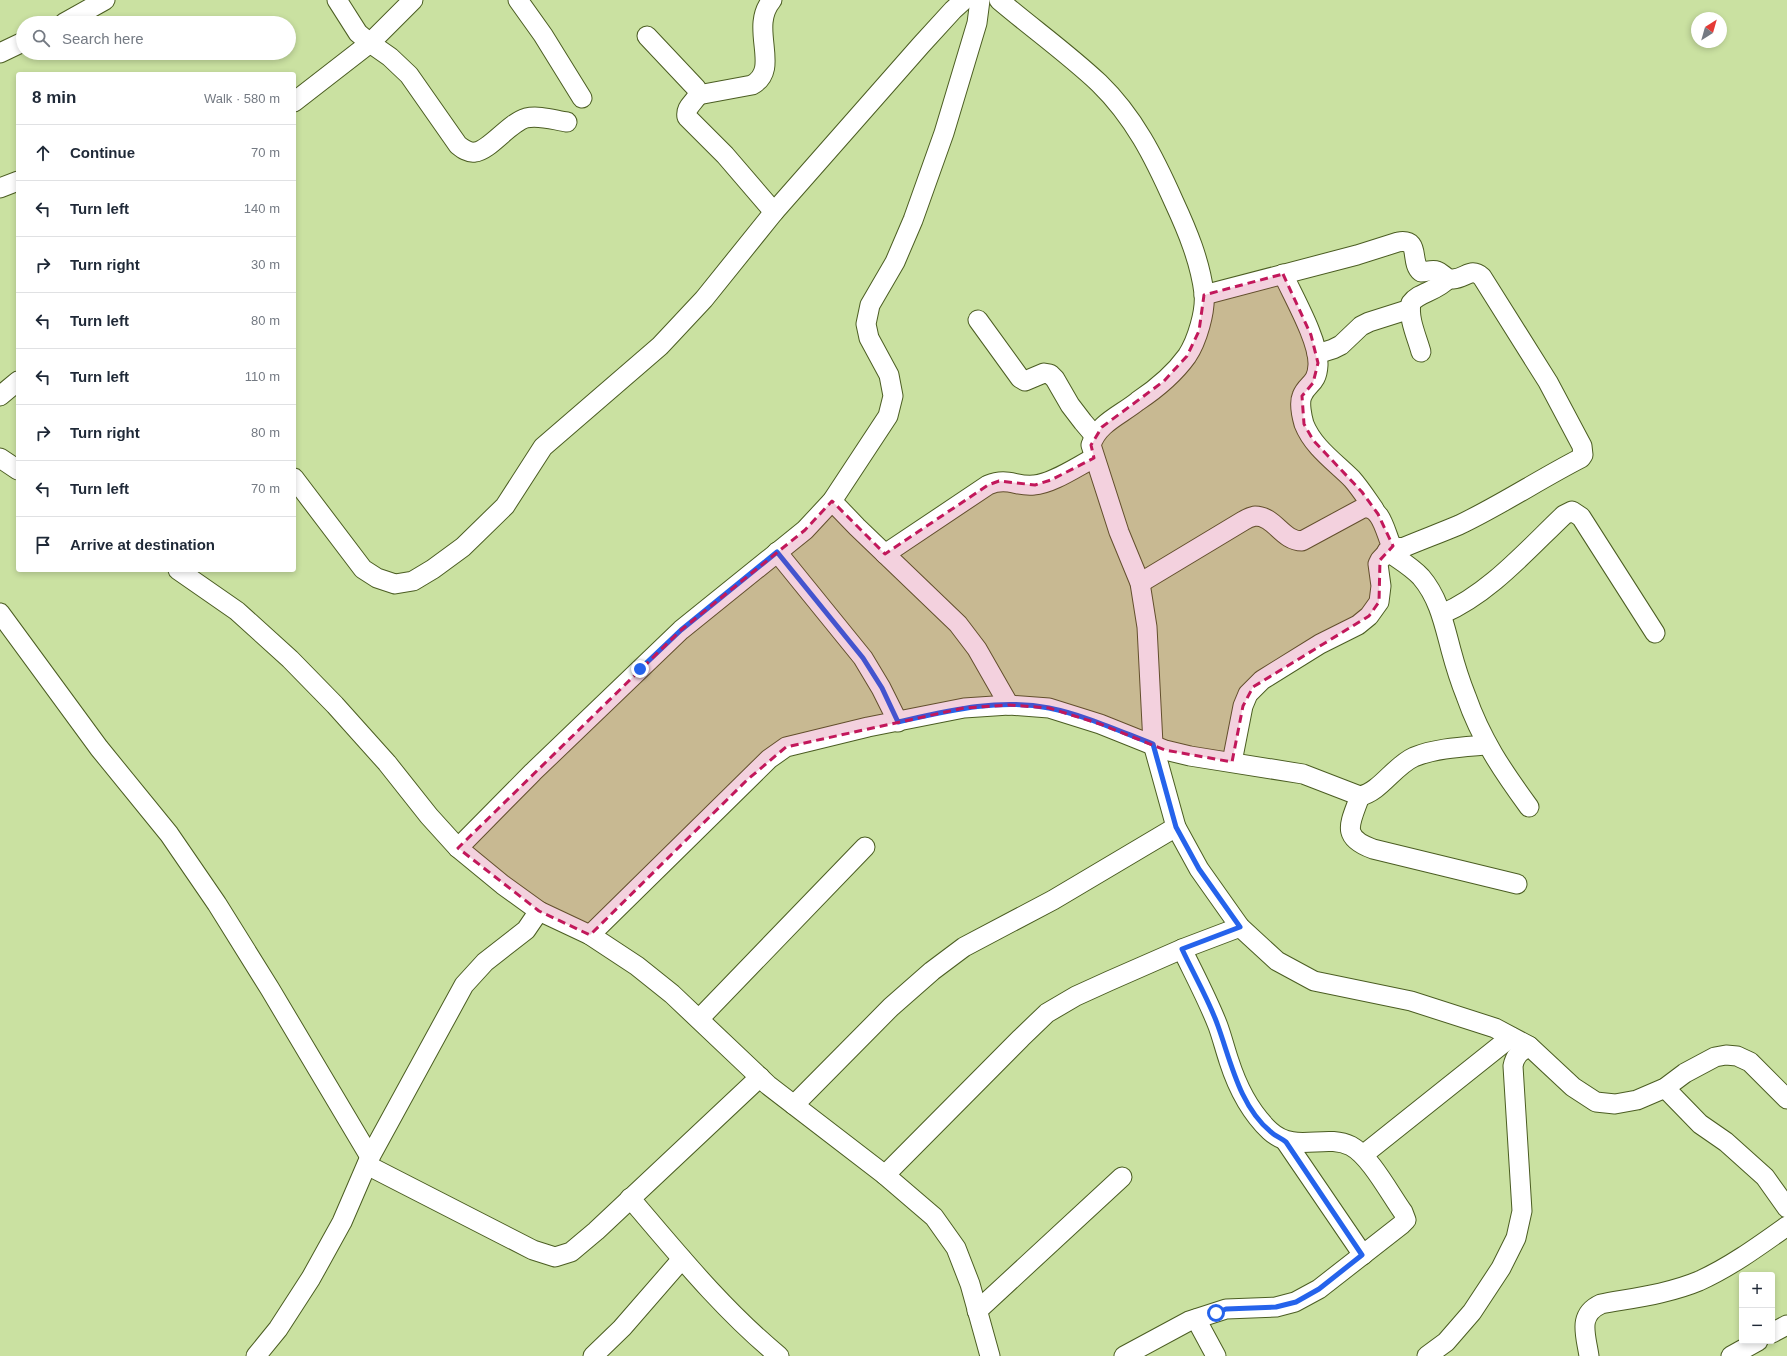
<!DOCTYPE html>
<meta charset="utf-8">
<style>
:root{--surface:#fff;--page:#f6f6f7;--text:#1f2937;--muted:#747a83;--line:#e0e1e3}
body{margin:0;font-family:Arial,sans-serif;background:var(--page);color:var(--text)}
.controls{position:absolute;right:12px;bottom:12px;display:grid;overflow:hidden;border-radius:4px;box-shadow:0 2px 6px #0003}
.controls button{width:36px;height:36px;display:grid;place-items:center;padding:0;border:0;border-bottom:1px solid var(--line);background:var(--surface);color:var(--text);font:20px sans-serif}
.compass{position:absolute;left:1691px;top:12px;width:36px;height:36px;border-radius:50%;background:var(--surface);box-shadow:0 2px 6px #0003;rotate:37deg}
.stop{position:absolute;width:12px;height:12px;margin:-9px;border:3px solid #2563eb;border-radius:50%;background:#fff}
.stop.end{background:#2563eb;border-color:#fff;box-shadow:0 1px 4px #0008}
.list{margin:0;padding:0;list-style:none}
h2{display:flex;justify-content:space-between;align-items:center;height:52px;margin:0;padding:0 16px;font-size:17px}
h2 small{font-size:13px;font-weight:400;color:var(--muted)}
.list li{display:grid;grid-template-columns:26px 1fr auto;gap:12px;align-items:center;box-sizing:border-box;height:56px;padding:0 16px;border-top:1px solid var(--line)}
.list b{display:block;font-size:15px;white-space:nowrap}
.list em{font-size:13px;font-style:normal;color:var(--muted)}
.icon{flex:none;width:22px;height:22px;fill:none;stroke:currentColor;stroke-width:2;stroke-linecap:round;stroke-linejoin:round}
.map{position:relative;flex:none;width:1787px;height:1356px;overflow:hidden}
.search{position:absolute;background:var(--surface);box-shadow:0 2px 6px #0003;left:16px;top:16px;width:280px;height:44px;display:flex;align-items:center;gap:10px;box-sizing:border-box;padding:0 14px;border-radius:22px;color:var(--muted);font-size:15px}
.panel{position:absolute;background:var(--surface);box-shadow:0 2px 6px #0003;left:16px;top:72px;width:280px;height:500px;border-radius:4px}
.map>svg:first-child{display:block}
</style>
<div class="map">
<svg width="1787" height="1356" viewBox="0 0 1787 1356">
<rect width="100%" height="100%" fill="#cae1a1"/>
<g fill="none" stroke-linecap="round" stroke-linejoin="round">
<g stroke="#4b5d22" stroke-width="21">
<g id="street">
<path d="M337,0L358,33L370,43L390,57L409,75L458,145C463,149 468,153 475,152C489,151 509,123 526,118C539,115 554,120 567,122"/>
<path d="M518,0L543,35L582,98"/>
<path d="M999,0C1032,28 1067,53 1099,83C1134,117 1154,157 1174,202C1187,230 1200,261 1204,293C1206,311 1197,341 1187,356C1174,374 1156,389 1138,401C1121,415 1098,423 1091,445L1119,532L1140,583L1147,627L1153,744L1176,827L1199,869L1240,927L1277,961L1314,981L1411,1001L1495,1028L1529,1046L1573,1087L1596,1102L1615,1104L1637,1100L1665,1088L1685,1073L1715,1057L1726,1055L1737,1056L1750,1062L1787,1099"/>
<path d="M64,23L105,0"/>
<path d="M647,36L696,88L698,95C694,103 685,107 687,117L725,155L774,212"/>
<path d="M0,53L23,42"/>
<path d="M698,95L752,85C782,69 748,28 772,0"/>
<path d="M294,102L370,43L413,0"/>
<path d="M0,188L18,181"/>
<path d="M1283,274C1293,296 1319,341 1318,365C1317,385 1307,383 1302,396C1299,403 1302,417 1304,424C1313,447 1335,462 1352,479C1360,488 1367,499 1374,509"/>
<path d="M978,320L1020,378L1025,381L1044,373L1050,374L1055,379L1070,405L1083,422L1094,435"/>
<path d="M1421,352C1417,337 1408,319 1411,303C1419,292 1436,292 1448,279"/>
<path d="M1317,354L1333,349L1341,345L1361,326L1369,322L1410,309"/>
<path d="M0,396L18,381"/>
<path d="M0,458L18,470"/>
<path d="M294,478L363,569L377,578L395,584L413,581L433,569L463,547L505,506L543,447L660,346L704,299L774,212L921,45L953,10L964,0"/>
<path d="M832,501L857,527L958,624L977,649L1009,705"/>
<path d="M1387,551C1398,559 1412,567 1421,577C1439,598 1444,624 1451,650C1455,665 1460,681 1466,696C1481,739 1502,770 1529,807"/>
<path d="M777,552L863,658L881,688L898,722"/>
<path d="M885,554L988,485C1008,477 1016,487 1034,485C1052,484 1078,466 1094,458"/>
<path d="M178,570L237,611L290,659L335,705L387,763L429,816L458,848L503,885L539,911L590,935L637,966L672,994L768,1085L885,1175L934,1217L956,1248L970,1284L990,1356"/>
<path d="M1140,583L1243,521C1246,519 1251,517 1255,516C1275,516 1282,541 1302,541L1363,508C1380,505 1385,530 1390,542L1393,546L1402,548C1421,540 1440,533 1459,525C1501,505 1540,479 1581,458L1583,455L1582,446L1548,382L1482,277C1471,267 1466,278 1453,279C1446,280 1443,273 1437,271C1432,269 1427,272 1421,272C1409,262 1422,238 1398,242L1357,255L1204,295"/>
<path d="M0,613L99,748L169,834L217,904L270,989L370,1157"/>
<path d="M1442,614C1489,594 1527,550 1564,515L1572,511L1581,517L1655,633"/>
<path d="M1232,762L1243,706L1248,694L1262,680L1320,644L1358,625L1369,616L1379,602L1381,586L1378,564L1380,560L1393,546"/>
<path d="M1360,796C1350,824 1340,837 1373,849L1517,884"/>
<path d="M458,848L533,772L681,630L805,530L832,501L888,416L893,396L889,375L869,338L866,324L870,305L895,262L913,220L944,133L977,23L980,0"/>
<path d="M590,935L769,759L786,747L868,727L964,708L1009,705L1049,708L1100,724L1165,750L1190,756L1303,774L1360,796C1380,792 1394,766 1414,757C1436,748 1462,747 1486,745"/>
<path d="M699,1019L865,847"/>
<path d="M1665,1088L1700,1124L1726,1142L1765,1177L1787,1208"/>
<path d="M794,1105L891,1007L932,971L964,947L1053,900L1176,827"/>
<path d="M1286,1142L1363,1255"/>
<path d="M1363,1155L1511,1037"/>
<path d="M367,1165L533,1250L555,1257L571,1252L596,1231L760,1077"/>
<path d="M885,1175L1021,1038L1047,1013L1076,996L1109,981L1182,949L1240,927"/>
<path d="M630,1198C677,1253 723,1310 779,1356"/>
<path d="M977,1311L1122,1177"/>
<path d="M1196,1319L1216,1356"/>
<path d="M1772,1333L1787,1325"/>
<path d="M256,1356L278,1329L311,1278L342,1222L370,1157L464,985L485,962L526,930L539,911"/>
<path d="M593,1356L622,1328L682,1259"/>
<path d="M1124,1356L1189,1321L1226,1309L1276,1307L1295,1302L1319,1289L1401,1225L1406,1220L1403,1212C1390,1194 1370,1156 1351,1146C1325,1133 1295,1154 1270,1131C1251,1113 1237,1086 1229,1061C1225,1049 1222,1037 1218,1026C1208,1000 1194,974 1182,949"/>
<path d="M1427,1356L1446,1342L1472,1312L1501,1268L1516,1238L1522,1211L1513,1066C1515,1055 1520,1052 1529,1046"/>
<path d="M1589,1356C1586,1335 1577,1315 1601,1304C1633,1298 1668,1294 1699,1281C1730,1267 1759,1246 1787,1226"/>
<path d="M1731,1356L1758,1341"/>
</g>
</g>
<use href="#street" stroke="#fff" stroke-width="19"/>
</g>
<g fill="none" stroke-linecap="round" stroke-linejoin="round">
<path stroke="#2563eb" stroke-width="5" d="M640,669L681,630L777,552L863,658L882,688L898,722C947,711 998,698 1049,708C1084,715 1119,731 1153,744L1176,827L1199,869L1240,927L1182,949C1194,975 1209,1000 1218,1026C1231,1062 1240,1107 1271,1132C1275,1136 1281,1138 1286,1142L1362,1255L1319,1289L1296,1302L1276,1307L1226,1309L1216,1313"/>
</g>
<path fill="#c2185b" fill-opacity="0.2" stroke="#c2185b" stroke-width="3" stroke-dasharray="8 5" stroke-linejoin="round" d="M1283,274L1311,335L1318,363L1313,383L1302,396L1304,424L1313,440L1362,492L1378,514L1393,546L1380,560L1379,602L1369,616L1253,687L1243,706L1232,762L1165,750L1100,724L1049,708L1009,705L964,708L786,747L747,780L590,935L539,911L458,848L681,630L805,530L832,501L885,554L988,485L999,481L1035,485L1051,480L1094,458L1091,445L1102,427L1164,381L1187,356L1199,331L1204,295Z"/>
</svg>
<div class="controls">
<button>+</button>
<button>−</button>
</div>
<svg class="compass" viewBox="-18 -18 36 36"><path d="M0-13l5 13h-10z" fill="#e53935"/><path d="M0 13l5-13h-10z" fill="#747a83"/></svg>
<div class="stop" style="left:1216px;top:1313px"></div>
<div class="stop end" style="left:640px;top:669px"></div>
<div class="search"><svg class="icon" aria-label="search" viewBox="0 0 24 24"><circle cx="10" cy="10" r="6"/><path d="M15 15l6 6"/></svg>Search here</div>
<section class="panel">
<h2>8 min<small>Walk · 580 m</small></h2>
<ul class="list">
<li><svg class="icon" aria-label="ahead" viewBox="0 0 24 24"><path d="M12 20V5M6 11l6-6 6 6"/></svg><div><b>Continue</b></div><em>70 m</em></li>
<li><svg class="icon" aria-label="left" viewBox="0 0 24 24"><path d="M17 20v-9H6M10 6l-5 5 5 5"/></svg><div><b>Turn left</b></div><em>140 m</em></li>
<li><svg class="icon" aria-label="right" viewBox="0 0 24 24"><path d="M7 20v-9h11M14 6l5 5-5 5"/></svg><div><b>Turn right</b></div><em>30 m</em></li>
<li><svg class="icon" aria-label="left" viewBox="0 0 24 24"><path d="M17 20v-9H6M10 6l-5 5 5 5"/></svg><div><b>Turn left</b></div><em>80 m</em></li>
<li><svg class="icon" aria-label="left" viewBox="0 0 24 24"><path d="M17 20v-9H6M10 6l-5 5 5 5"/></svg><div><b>Turn left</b></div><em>110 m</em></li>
<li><svg class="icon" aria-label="right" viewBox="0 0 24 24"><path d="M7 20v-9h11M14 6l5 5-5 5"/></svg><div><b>Turn right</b></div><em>80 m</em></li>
<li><svg class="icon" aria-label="left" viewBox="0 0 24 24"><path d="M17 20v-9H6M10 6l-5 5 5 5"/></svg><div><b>Turn left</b></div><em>70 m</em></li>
<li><svg class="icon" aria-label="arrive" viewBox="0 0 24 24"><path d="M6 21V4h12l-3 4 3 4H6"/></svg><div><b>Arrive at destination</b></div></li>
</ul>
</section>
</div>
